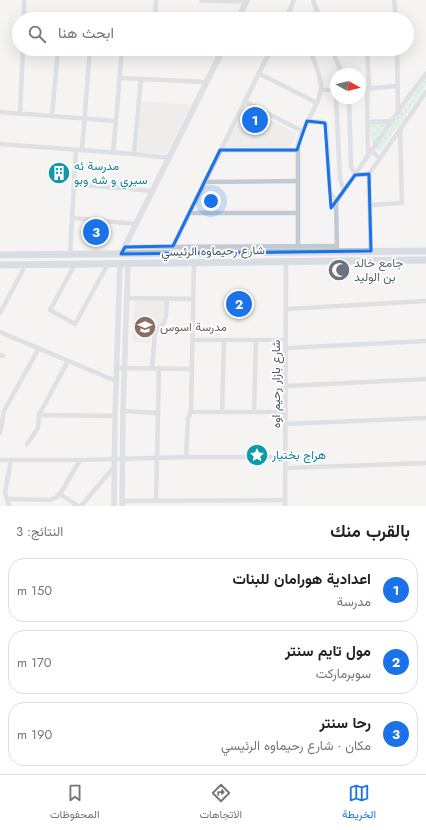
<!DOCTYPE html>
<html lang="ar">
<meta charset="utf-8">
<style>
:root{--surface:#fff;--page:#f6f6f6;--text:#202124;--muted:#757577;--line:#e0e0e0;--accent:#1a73e8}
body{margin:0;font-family:Jost,Vazirmatn,sans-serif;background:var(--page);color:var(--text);direction:rtl}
.compass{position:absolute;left:330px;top:68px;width:36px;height:36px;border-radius:50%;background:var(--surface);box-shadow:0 4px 16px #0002;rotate:98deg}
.you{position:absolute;left:211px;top:201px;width:14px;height:14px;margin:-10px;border:3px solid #fff;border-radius:50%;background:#1a73e8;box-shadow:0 0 0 6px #1a73e833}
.badge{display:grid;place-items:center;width:26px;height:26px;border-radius:50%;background:var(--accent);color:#fff;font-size:13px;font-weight:700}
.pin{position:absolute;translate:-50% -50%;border:2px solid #fff;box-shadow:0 1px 4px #0006}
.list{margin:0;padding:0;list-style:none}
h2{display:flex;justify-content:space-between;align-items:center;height:52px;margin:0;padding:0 16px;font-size:17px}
h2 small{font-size:13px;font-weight:400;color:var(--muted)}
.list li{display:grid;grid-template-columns:26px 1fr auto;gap:12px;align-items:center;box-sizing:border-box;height:64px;margin:0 8px 8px;padding:0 8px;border:1px solid var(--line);border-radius:16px}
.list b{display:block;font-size:15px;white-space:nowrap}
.list p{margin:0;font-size:13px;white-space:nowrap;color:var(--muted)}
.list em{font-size:13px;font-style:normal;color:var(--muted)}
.icon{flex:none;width:22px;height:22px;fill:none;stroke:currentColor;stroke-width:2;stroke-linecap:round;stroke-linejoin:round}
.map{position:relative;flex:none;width:426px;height:506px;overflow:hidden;direction:ltr}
.search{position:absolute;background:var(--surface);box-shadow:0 4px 16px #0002;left:12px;right:12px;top:12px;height:44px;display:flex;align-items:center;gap:10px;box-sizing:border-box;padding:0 14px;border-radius:22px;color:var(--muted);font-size:15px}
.sheet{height:268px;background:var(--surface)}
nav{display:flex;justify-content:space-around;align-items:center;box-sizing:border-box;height:56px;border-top:1px solid var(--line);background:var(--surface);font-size:11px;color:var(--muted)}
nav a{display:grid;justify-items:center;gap:2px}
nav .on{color:var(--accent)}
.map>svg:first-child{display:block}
</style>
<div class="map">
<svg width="426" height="506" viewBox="0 0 426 506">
<defs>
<pattern id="garden-dots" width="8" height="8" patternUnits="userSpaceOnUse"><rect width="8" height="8" fill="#c3f1d5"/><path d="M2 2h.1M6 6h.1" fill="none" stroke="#a0c6b0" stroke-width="1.8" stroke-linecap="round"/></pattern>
</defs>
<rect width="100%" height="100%" fill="#f5f3f3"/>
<g fill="#e6e4e5">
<path d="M142,101L191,105L166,154L137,152Z"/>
<path d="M246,107L296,133L290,148L225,147Z"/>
<path d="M134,300L165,301V316L162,322L152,332L151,343L132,342Z"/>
</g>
<g fill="url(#garden-dots)">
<path d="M426,78V86L380,151H378L376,147Z"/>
<path d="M387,123L388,124L374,144H372L370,125Z"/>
</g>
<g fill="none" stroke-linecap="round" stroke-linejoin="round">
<g stroke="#c1cad2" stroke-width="4.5">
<path d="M313,0L320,19"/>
<path d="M394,0L396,19"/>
<path d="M24,19V0"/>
<path d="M155,19L156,0"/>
<path d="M286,19L294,0"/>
<path d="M374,19L396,16"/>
<path d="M332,49L342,74"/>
<path d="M367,49L369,88"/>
<path d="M397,49L398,111"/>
<path d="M258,73L317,103"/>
<path d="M120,78L206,82"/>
<path d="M367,88L368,155"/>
<path d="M360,89L398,86"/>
<path d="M321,90H336"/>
<path d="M336,98L340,179L344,190"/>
<path d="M349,98L351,166L355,175"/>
<path d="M244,101L302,131"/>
<path d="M0,112L116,121L122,49"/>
<path d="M20,113L23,49"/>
<path d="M52,116L58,49"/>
<path d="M307,121L323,122L326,125L330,190L331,194L337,201"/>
<path d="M368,122L391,121"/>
<path d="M0,144L134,154L169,158"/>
<path d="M82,150L90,49"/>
<path d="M220,150H297"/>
<path d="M371,151L380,158"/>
<path d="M113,153L116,121"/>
<path d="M134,154L141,79"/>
<path d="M355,175L369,174"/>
<path d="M204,182L298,181"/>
<path d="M74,184L152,191"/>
<path d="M370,205L402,203L400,130"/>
<path d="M189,213H298"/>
<path d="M72,218L136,224"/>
<path d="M298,245V144C301,126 319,107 321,90C323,81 313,58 309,49"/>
<path d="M173,246L271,49"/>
<path d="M125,247L337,246"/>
<path d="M337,248L336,202L409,96L426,74"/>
<path d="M371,251L369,174L426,92"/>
<path d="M70,254L76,150"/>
<path d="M75,264L50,310L75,324L108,264"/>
<path d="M127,298L193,299"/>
<path d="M286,309L426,301"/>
<path d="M0,313L23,270V265"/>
<path d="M0,332L116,381"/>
<path d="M193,340H286"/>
<path d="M286,348L426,341"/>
<path d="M0,355L3,356"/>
<path d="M117,368L192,369"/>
<path d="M152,368L155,333L164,323L166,316L167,299"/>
<path d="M286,386L426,379"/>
<path d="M123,411L158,413"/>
<path d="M254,411L256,340"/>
<path d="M191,412L194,263"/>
<path d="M222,412L224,341"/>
<path d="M39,415L115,416"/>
<path d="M285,424L426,418"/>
<path d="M0,433L4,411L39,348"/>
<path d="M27,444L38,428L39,415L68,361"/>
<path d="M186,457L188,418L191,412H285"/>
<path d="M0,460H80L186,457H285"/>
<path d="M285,468L426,463"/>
<path d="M60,494L78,506"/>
<path d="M7,499L50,500L55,498L60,494L80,460"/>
<path d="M122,501L285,500"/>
<path d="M156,501L159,368"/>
<path d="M9,506L5,492L11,460"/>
<path d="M81,506L115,466"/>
<path d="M285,506L286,261"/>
</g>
<g stroke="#c1cad2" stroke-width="5.5">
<path d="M202,0L246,1"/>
<path d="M114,506L115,416L120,263"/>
<path d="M122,506L123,411L128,263"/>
</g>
<g stroke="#c1cbd6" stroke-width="6">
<path d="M238,19L247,0"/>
<path d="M121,254L223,49"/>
</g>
<g stroke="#b3c2d1" stroke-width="7">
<path d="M0,255L426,251"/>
<path d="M0,265L426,260"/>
</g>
</g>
<path d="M0 0H426V506H0ZM307,121L325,123L331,208L355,175L369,174L371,251L121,254L125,247L173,246L220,150H297Z" fill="#f5f3f3" fill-opacity=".55" fill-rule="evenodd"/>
<path fill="none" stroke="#1a73e8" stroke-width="3" stroke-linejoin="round" d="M307,121L325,123L331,208L355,175L369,174L371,251L121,254L125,247L173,246L220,150H297Z"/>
<defs>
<g id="building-disc" transform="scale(1.15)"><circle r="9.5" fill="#0f9aa8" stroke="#fff"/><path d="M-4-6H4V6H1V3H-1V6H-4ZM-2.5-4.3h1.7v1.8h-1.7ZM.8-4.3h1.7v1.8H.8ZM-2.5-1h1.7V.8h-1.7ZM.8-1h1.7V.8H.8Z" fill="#fff"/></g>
<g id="mosque-disc" transform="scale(1.15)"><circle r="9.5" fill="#6b7280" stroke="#fff"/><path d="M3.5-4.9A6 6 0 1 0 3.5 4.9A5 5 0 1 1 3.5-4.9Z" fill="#fff"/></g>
<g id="school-disc" transform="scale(1.15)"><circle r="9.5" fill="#8d6e63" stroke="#fff"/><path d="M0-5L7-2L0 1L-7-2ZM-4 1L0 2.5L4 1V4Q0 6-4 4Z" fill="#fff"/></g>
<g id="sight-disc" transform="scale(1.15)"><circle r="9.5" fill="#0f9aa8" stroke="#fff"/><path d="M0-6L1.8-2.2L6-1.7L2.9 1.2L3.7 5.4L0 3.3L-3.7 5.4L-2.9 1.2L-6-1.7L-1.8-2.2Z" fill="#fff"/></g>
</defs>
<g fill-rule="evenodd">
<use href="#building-disc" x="59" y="173"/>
<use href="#mosque-disc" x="339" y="270"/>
<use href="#school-disc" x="145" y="327"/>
<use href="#sight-disc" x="257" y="455"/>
</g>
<g text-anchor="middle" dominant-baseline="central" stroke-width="3.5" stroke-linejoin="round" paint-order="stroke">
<g font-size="12" fill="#0d838f" stroke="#fff" text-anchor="start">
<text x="74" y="166">مدرسة ئه<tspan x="74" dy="14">سيري و شه وبو</tspan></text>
<text x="272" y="455">هراج بختيار</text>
</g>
<g font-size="12" fill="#4a5661" stroke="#fff">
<text transform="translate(213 251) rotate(-1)">شارع رحيماوه الرئيسي</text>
<text transform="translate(276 384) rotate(-90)">شارع بازار رحيم اوه</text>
</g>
<g font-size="12" fill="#5b616d" stroke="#fff" text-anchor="start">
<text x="354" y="263">جامع خالد<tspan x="354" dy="14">بن الوليد</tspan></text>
</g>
<g font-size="12" fill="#785e54" stroke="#fff" text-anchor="start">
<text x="160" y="327">مدرسة اسوس</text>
</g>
</g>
</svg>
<svg class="compass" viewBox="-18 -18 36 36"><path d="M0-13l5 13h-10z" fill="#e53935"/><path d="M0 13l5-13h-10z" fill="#757577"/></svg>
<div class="you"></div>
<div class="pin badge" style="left:255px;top:120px">1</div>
<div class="pin badge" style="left:239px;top:304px">2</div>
<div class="pin badge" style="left:96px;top:232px">3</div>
<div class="search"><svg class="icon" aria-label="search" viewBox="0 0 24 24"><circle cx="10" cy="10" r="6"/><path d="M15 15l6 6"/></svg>ابحث هنا</div>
</div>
<section class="sheet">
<h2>بالقرب منك<small>النتائج: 3</small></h2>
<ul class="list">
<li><span class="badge">1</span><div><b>اعدادية هورامان للبنات</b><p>مدرسة</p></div><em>150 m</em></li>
<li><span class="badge">2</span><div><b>مول تايم سنتر</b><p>سوبرماركت</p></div><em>170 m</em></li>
<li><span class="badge">3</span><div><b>رحا سنتر</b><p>مكان · شارع رحيماوه الرئيسي</p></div><em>190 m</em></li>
</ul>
</section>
<nav>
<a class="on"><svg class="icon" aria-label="map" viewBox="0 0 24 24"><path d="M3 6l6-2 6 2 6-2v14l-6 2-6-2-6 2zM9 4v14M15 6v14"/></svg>الخريطة</a>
<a><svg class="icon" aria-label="directions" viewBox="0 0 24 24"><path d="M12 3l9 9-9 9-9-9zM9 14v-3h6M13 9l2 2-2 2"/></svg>الاتجاهات</a>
<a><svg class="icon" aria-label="saved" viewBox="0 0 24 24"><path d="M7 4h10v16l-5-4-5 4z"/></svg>المحفوظات</a>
</nav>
